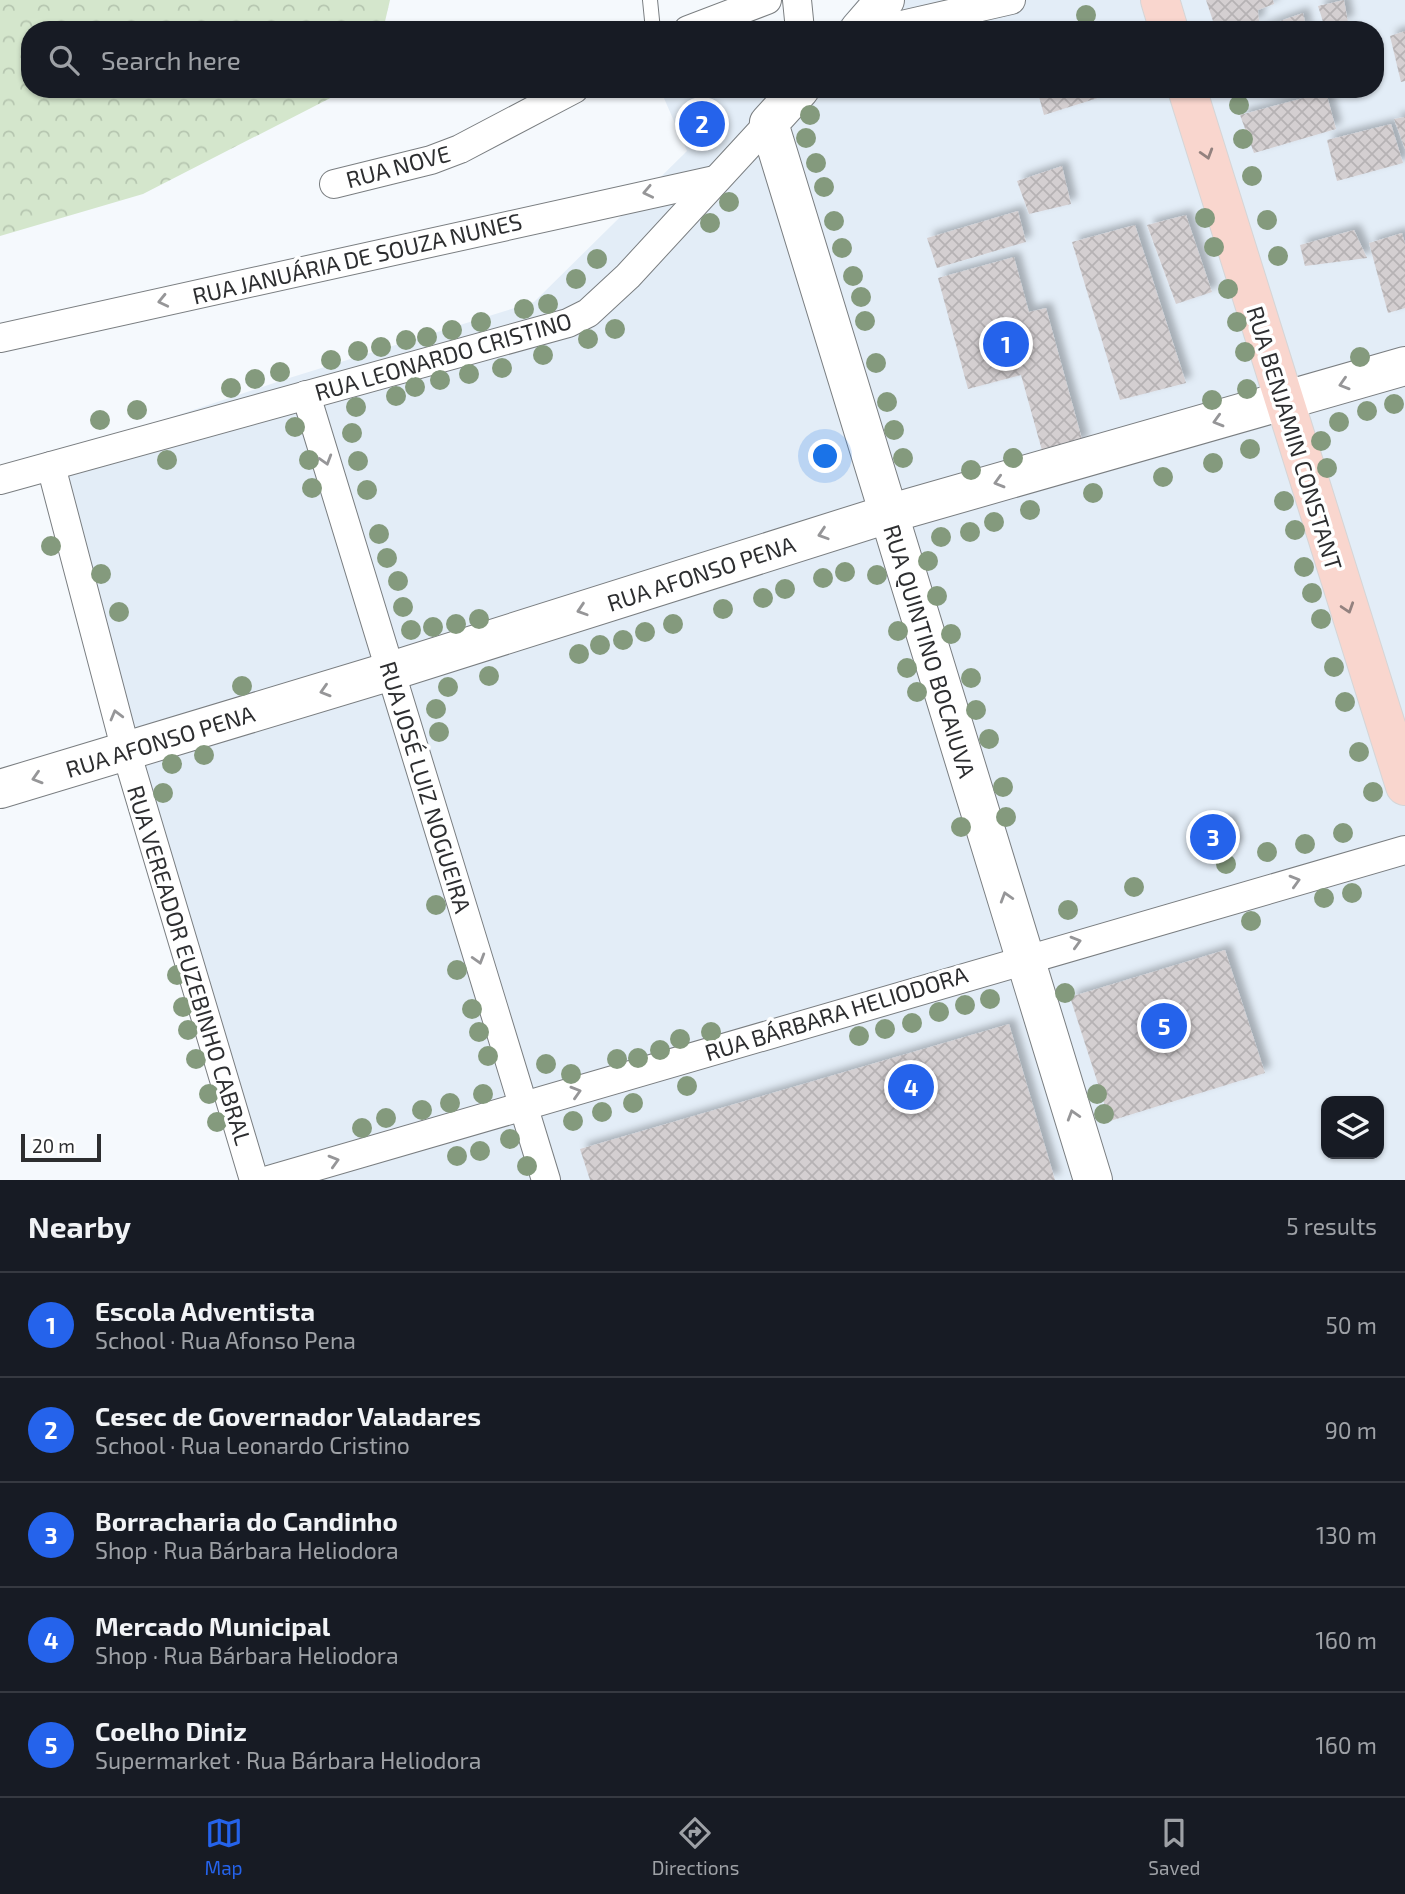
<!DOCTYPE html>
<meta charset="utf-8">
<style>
:root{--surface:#171b24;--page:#20242c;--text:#f1f3f6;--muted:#9ea1a6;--line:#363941;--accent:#2563eb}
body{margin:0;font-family:"Exo 2",sans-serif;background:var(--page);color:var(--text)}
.controls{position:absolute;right:21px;bottom:21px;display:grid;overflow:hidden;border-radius:14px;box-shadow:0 2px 5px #0004}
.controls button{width:63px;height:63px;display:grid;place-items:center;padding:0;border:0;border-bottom:2px solid var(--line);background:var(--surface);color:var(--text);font:35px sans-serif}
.scale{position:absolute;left:21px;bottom:18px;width:80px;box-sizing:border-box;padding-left:7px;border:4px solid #2d2e30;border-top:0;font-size:19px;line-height:24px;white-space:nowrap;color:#2d2e30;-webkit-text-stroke:5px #fff;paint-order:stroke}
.you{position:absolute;left:826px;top:457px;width:24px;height:24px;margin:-18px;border:5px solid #fff;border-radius:50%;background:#1a73e8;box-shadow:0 0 0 10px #1a73e833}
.badge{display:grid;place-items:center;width:46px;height:46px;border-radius:50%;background:var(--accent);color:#fff;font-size:23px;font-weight:700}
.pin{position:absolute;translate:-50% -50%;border:4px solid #fff;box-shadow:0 2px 7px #0006}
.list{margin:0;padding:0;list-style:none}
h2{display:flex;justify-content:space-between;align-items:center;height:91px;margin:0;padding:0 28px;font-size:30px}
h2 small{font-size:23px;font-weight:400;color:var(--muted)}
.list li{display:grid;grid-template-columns:46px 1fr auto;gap:21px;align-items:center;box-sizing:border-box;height:105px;padding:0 28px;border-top:2px solid var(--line)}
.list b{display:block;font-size:26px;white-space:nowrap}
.list p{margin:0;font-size:23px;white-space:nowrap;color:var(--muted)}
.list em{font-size:23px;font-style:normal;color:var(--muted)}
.icon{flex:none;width:38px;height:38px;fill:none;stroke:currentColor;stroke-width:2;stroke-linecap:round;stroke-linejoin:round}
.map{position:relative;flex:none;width:1405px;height:1180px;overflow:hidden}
.search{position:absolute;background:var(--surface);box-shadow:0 2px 5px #0004;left:21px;right:21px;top:21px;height:77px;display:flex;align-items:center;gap:18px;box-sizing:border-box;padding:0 24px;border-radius:28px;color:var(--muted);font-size:26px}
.sheet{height:616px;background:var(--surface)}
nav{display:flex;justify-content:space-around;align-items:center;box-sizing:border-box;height:98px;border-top:2px solid var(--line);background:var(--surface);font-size:19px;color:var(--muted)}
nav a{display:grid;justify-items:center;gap:4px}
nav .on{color:var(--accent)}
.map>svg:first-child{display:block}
</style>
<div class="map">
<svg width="1405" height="1180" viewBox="0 0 1405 1180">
<defs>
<pattern id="park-crowns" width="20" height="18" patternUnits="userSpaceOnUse" patternTransform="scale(1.75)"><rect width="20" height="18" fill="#d4e6cc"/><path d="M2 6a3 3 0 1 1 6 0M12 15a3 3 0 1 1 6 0" fill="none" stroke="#b6c6b0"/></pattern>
<pattern id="building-cross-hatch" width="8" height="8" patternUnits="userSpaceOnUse" patternTransform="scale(1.75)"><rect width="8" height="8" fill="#d4cfd1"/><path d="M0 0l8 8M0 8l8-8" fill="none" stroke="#b6b2b4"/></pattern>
<filter id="shadow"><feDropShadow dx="6" dy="-6" stdDeviation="3.5" flood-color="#0004"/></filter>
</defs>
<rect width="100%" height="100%" fill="#f5f9fd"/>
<path fill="#e3edf7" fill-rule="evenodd" d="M858,0H1405V1180H267L44,460L286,379L534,302L687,151L660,89H1375V30H832ZM1326,1101H1379V1154H1326Z"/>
<path fill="url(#park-crowns)" d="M0,0H390L383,30H30V89H348L143,194L0,236Z"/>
<g fill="url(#building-cross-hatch)" filter="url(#shadow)">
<path d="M1206,0H1273L1274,4L1258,10L1259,21L1237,30H1216Z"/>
<path d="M1344,0L1348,22L1325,28L1318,6Z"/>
<path d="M1303,13L1307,30H1257V29Z"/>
<path d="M1405,31V81L1401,82L1390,36Z"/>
<path d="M1037,89H1123V90L1044,115Z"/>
<path d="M1259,89H1295L1296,90L1262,98Z"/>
<path d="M1326,92L1336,129L1254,153L1240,115Z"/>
<path d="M1405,117V149L1394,119Z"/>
<path d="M1391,124L1403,163L1337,181L1327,140Z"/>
<path d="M1062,166L1071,204L1029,214L1017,181Z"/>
<path d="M1018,211L1026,242L937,268L927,238Z"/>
<path d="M1186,215L1212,292L1176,304L1147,225Z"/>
<path d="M1135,225L1186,383L1120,400L1072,242Z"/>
<path d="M1354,230L1367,258L1305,266L1300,245Z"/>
<path d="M1402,233L1405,244V308L1388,313L1369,243Z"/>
<path d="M1014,257L1029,312L1046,308L1083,443L1043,454L1021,375L968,389L938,278Z"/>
<path d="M1230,819L1237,847L1196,856L1189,828Z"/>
<path d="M1225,950L1265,1073L1110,1121L1070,997Z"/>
<path d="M1009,1024L1055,1180H590L580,1149Z"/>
</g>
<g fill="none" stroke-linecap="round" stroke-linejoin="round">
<g stroke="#7a7e81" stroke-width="16">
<path id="lane" d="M650,0L653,30"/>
</g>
<g stroke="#7a7e81" stroke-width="30">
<g id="street">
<path d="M797,0L800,30"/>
<path d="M688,30L767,0"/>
<path d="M880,30L1011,0"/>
<path d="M334,184L431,160L460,149L574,89"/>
<path d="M0,338L715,180"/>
<path d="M306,395L546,1180"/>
<path d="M51,466L126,751L254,1180"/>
<path d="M0,480L568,323L588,313L628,276L769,123"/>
<path d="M269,1180C648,1072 1025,957 1405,850"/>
</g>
</g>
<g stroke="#7a7e81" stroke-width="40">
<g id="secondary">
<path d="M859,30L885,0"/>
<path d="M800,89L769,123L1093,1180"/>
<path d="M0,789L391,671L888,514L1405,366"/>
</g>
</g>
<g stroke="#d5d5d6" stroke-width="40">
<g id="primary">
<path d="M1160,0L1169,30"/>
<path d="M1187,89L1405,786"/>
</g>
</g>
<use href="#lane" stroke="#fff" stroke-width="14"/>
<use href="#street" stroke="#fff" stroke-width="28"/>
<use href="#secondary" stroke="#fff" stroke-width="38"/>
<use href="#primary" stroke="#f9d6ce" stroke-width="38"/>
</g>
<g fill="#849a7d">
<circle cx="1086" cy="15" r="10"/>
<circle cx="1239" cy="105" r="10"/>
<circle cx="810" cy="115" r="10"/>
<circle cx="806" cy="138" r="10"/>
<circle cx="1243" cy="139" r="10"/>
<circle cx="816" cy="163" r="10"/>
<circle cx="1252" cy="176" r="10"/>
<circle cx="824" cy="187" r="10"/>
<circle cx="729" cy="202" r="10"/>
<circle cx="1205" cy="218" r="10"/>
<circle cx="1267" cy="220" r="10"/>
<circle cx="834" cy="221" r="10"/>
<circle cx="710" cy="223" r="10"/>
<circle cx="1214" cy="247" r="10"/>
<circle cx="842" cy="248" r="10"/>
<circle cx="1278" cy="256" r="10"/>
<circle cx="597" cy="259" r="10"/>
<circle cx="853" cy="276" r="10"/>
<circle cx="576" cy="279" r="10"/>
<circle cx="1228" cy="289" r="10"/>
<circle cx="861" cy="297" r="10"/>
<circle cx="548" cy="304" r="10"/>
<circle cx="524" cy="309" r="10"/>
<circle cx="865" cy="321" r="10"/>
<circle cx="481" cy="322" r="10"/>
<circle cx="1237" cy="322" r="10"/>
<circle cx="615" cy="329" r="10"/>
<circle cx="452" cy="330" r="10"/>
<circle cx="427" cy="337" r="10"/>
<circle cx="588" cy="339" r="10"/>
<circle cx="406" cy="340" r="10"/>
<circle cx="381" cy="347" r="10"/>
<circle cx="358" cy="351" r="10"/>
<circle cx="1245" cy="352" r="10"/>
<circle cx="543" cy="355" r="10"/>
<circle cx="1360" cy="357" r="10"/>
<circle cx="331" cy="360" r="10"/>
<circle cx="876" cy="363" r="10"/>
<circle cx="502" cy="368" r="10"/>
<circle cx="280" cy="372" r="10"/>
<circle cx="469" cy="374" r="10"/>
<circle cx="255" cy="379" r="10"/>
<circle cx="440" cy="380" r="10"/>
<circle cx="415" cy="387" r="10"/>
<circle cx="231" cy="388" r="10"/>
<circle cx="1247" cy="389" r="10"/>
<circle cx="396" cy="396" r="10"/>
<circle cx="1212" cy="400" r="10"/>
<circle cx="887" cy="402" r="10"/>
<circle cx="1394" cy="404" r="10"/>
<circle cx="356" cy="407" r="10"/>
<circle cx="137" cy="410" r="10"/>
<circle cx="1367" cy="411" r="10"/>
<circle cx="100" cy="420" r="10"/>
<circle cx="1339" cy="422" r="10"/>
<circle cx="295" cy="427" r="10"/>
<circle cx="894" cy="430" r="10"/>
<circle cx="352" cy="433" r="10"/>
<circle cx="1321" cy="441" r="10"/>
<circle cx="1250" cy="449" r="10"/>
<circle cx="903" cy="458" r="10"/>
<circle cx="1013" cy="458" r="10"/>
<circle cx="167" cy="460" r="10"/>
<circle cx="309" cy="460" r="10"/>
<circle cx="358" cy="461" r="10"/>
<circle cx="1213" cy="463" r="10"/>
<circle cx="1327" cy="468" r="10"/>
<circle cx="971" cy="470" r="10"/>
<circle cx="1163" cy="477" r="10"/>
<circle cx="312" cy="488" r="10"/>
<circle cx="367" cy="490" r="10"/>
<circle cx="1093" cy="493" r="10"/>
<circle cx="1284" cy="501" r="10"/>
<circle cx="1030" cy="510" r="10"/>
<circle cx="994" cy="522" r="10"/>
<circle cx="1295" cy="530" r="10"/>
<circle cx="970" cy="532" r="10"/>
<circle cx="379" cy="534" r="10"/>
<circle cx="941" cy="537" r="10"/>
<circle cx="51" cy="546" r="10"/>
<circle cx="387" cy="558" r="10"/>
<circle cx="928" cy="561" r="10"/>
<circle cx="1304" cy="567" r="10"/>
<circle cx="845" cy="572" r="10"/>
<circle cx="101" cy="574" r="10"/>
<circle cx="877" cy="575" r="10"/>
<circle cx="823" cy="578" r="10"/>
<circle cx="398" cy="581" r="10"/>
<circle cx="785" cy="589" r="10"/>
<circle cx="1312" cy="593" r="10"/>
<circle cx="937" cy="596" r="10"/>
<circle cx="763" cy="598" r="10"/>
<circle cx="403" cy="607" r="10"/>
<circle cx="723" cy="609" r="10"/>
<circle cx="119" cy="612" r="10"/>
<circle cx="479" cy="619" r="10"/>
<circle cx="1321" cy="619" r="10"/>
<circle cx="456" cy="624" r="10"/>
<circle cx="673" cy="624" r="10"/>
<circle cx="433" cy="627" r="10"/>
<circle cx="411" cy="630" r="10"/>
<circle cx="898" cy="631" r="10"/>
<circle cx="645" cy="632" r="10"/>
<circle cx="951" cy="634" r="10"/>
<circle cx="623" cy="640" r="10"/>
<circle cx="600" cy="645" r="10"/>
<circle cx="579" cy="654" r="10"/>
<circle cx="1334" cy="667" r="10"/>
<circle cx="907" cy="668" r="10"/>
<circle cx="489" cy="676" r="10"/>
<circle cx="971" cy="678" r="10"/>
<circle cx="242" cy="686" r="10"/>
<circle cx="448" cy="687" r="10"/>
<circle cx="917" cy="692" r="10"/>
<circle cx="1345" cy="702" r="10"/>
<circle cx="436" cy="709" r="10"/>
<circle cx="976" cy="710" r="10"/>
<circle cx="439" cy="732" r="10"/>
<circle cx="989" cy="739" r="10"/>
<circle cx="1359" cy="752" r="10"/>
<circle cx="204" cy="755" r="10"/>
<circle cx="172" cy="764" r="10"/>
<circle cx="1003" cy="787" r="10"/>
<circle cx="1373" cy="792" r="10"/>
<circle cx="163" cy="793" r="10"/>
<circle cx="1006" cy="817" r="10"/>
<circle cx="961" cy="827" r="10"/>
<circle cx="1343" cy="833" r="10"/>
<circle cx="1305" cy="844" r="10"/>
<circle cx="1267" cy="852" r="10"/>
<circle cx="1226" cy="864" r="10"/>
<circle cx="1134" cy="887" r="10"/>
<circle cx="1352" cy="893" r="10"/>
<circle cx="1324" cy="898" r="10"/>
<circle cx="436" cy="905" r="10"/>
<circle cx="1068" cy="910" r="10"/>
<circle cx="1251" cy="921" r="10"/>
<circle cx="457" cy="970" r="10"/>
<circle cx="177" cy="975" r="10"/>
<circle cx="1065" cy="993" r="10"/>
<circle cx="990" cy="999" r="10"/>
<circle cx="965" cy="1005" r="10"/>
<circle cx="183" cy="1007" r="10"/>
<circle cx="472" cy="1009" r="10"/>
<circle cx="939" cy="1012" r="10"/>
<circle cx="912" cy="1023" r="10"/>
<circle cx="885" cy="1029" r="10"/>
<circle cx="188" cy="1030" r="10"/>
<circle cx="479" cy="1032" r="10"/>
<circle cx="711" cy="1032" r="10"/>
<circle cx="859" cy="1036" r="10"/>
<circle cx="680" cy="1039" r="10"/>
<circle cx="660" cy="1050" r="10"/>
<circle cx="488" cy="1056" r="10"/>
<circle cx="638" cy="1058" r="10"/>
<circle cx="196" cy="1059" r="10"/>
<circle cx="617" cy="1059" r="10"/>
<circle cx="546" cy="1064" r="10"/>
<circle cx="571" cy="1074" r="10"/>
<circle cx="687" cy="1086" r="10"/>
<circle cx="209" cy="1094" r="10"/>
<circle cx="483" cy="1094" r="10"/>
<circle cx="1097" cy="1094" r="10"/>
<circle cx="450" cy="1103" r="10"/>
<circle cx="633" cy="1103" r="10"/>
<circle cx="422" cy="1110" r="10"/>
<circle cx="602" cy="1112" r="10"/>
<circle cx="1104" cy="1114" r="10"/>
<circle cx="386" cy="1118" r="10"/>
<circle cx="573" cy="1121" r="10"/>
<circle cx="217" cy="1122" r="10"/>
<circle cx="362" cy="1128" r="10"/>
<circle cx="510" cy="1139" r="10"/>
<circle cx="480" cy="1151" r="10"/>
<circle cx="457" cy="1156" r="10"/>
<circle cx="527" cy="1166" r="10"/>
</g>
<defs><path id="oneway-chevron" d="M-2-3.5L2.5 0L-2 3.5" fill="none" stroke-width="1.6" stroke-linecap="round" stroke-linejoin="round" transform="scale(1.75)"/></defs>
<g stroke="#93827f">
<use href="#oneway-chevron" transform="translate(1207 154) rotate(73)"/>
<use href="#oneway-chevron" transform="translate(1348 608) rotate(72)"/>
</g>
<g stroke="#969698">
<use href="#oneway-chevron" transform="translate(648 192) rotate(168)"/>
<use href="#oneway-chevron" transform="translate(163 301) rotate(167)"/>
<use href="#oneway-chevron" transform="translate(1344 384) rotate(163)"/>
<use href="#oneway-chevron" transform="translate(1218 421) rotate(164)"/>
<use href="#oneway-chevron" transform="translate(326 460) rotate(73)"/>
<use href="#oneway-chevron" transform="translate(999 482) rotate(164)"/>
<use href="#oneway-chevron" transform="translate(823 534) rotate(162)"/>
<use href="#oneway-chevron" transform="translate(582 610) rotate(162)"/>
<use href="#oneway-chevron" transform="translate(325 691) rotate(163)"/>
<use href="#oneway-chevron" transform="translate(116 715) rotate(-105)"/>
<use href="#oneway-chevron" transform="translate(37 778) rotate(163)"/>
<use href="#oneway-chevron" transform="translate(1295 881) rotate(-16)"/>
<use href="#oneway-chevron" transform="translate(1006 897) rotate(-107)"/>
<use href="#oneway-chevron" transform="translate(1076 942) rotate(-16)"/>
<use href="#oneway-chevron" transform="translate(479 959) rotate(73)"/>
<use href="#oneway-chevron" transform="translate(576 1092) rotate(-17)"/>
<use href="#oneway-chevron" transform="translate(1073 1115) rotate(-107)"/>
<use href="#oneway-chevron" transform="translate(334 1161) rotate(-16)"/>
</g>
<g text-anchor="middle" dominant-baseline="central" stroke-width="7" stroke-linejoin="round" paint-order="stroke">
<g font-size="23" fill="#2d2e30" stroke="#fff">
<text transform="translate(398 166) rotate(-15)">RUA NOVE</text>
<text transform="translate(357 258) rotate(-13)">RUA JANUÁRIA DE SOUZA NUNES</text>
<text transform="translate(443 356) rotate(-16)">RUA LEONARDO CRISTINO</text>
<text transform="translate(1295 438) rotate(73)">RUA BENJAMIN CONSTANT</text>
<text transform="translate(701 573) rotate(-18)">RUA AFONSO PENA</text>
<text transform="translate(930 651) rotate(73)">RUA QUINTINO BOCAIUVA</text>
<text transform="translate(160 741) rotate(-17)">RUA AFONSO PENA</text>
<text transform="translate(426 787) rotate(73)">RUA JOSÉ LUIZ NOGUEIRA</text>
<text transform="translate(190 965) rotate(73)">RUA VEREADOR EUZEBINHO CABRAL</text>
<text transform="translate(836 1013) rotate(-17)">RUA BÁRBARA HELIODORA</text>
</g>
</g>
</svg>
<div class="controls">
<button><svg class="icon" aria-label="layers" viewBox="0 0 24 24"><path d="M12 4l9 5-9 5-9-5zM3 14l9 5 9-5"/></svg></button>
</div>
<div class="scale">20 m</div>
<div class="you"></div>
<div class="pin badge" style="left:1006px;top:344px">1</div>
<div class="pin badge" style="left:702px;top:124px">2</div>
<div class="pin badge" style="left:1213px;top:837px">3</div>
<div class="pin badge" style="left:911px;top:1087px">4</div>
<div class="pin badge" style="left:1164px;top:1026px">5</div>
<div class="search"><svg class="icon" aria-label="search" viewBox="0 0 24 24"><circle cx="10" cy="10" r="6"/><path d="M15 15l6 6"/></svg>Search here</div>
</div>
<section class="sheet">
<h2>Nearby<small>5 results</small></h2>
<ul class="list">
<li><span class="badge">1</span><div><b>Escola Adventista</b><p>School · Rua Afonso Pena</p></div><em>50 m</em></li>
<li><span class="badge">2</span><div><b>Cesec de Governador Valadares</b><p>School · Rua Leonardo Cristino</p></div><em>90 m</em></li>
<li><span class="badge">3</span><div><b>Borracharia do Candinho</b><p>Shop · Rua Bárbara Heliodora</p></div><em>130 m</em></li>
<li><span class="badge">4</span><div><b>Mercado Municipal</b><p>Shop · Rua Bárbara Heliodora</p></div><em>160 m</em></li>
<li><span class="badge">5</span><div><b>Coelho Diniz</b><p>Supermarket · Rua Bárbara Heliodora</p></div><em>160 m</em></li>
</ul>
</section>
<nav>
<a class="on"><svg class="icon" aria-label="map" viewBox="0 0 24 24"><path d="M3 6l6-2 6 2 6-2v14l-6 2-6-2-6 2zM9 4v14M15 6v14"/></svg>Map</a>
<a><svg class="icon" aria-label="directions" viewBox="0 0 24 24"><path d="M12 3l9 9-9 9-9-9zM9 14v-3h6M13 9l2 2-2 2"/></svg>Directions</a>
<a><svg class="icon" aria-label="saved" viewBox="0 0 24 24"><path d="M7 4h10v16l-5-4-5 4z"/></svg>Saved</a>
</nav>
